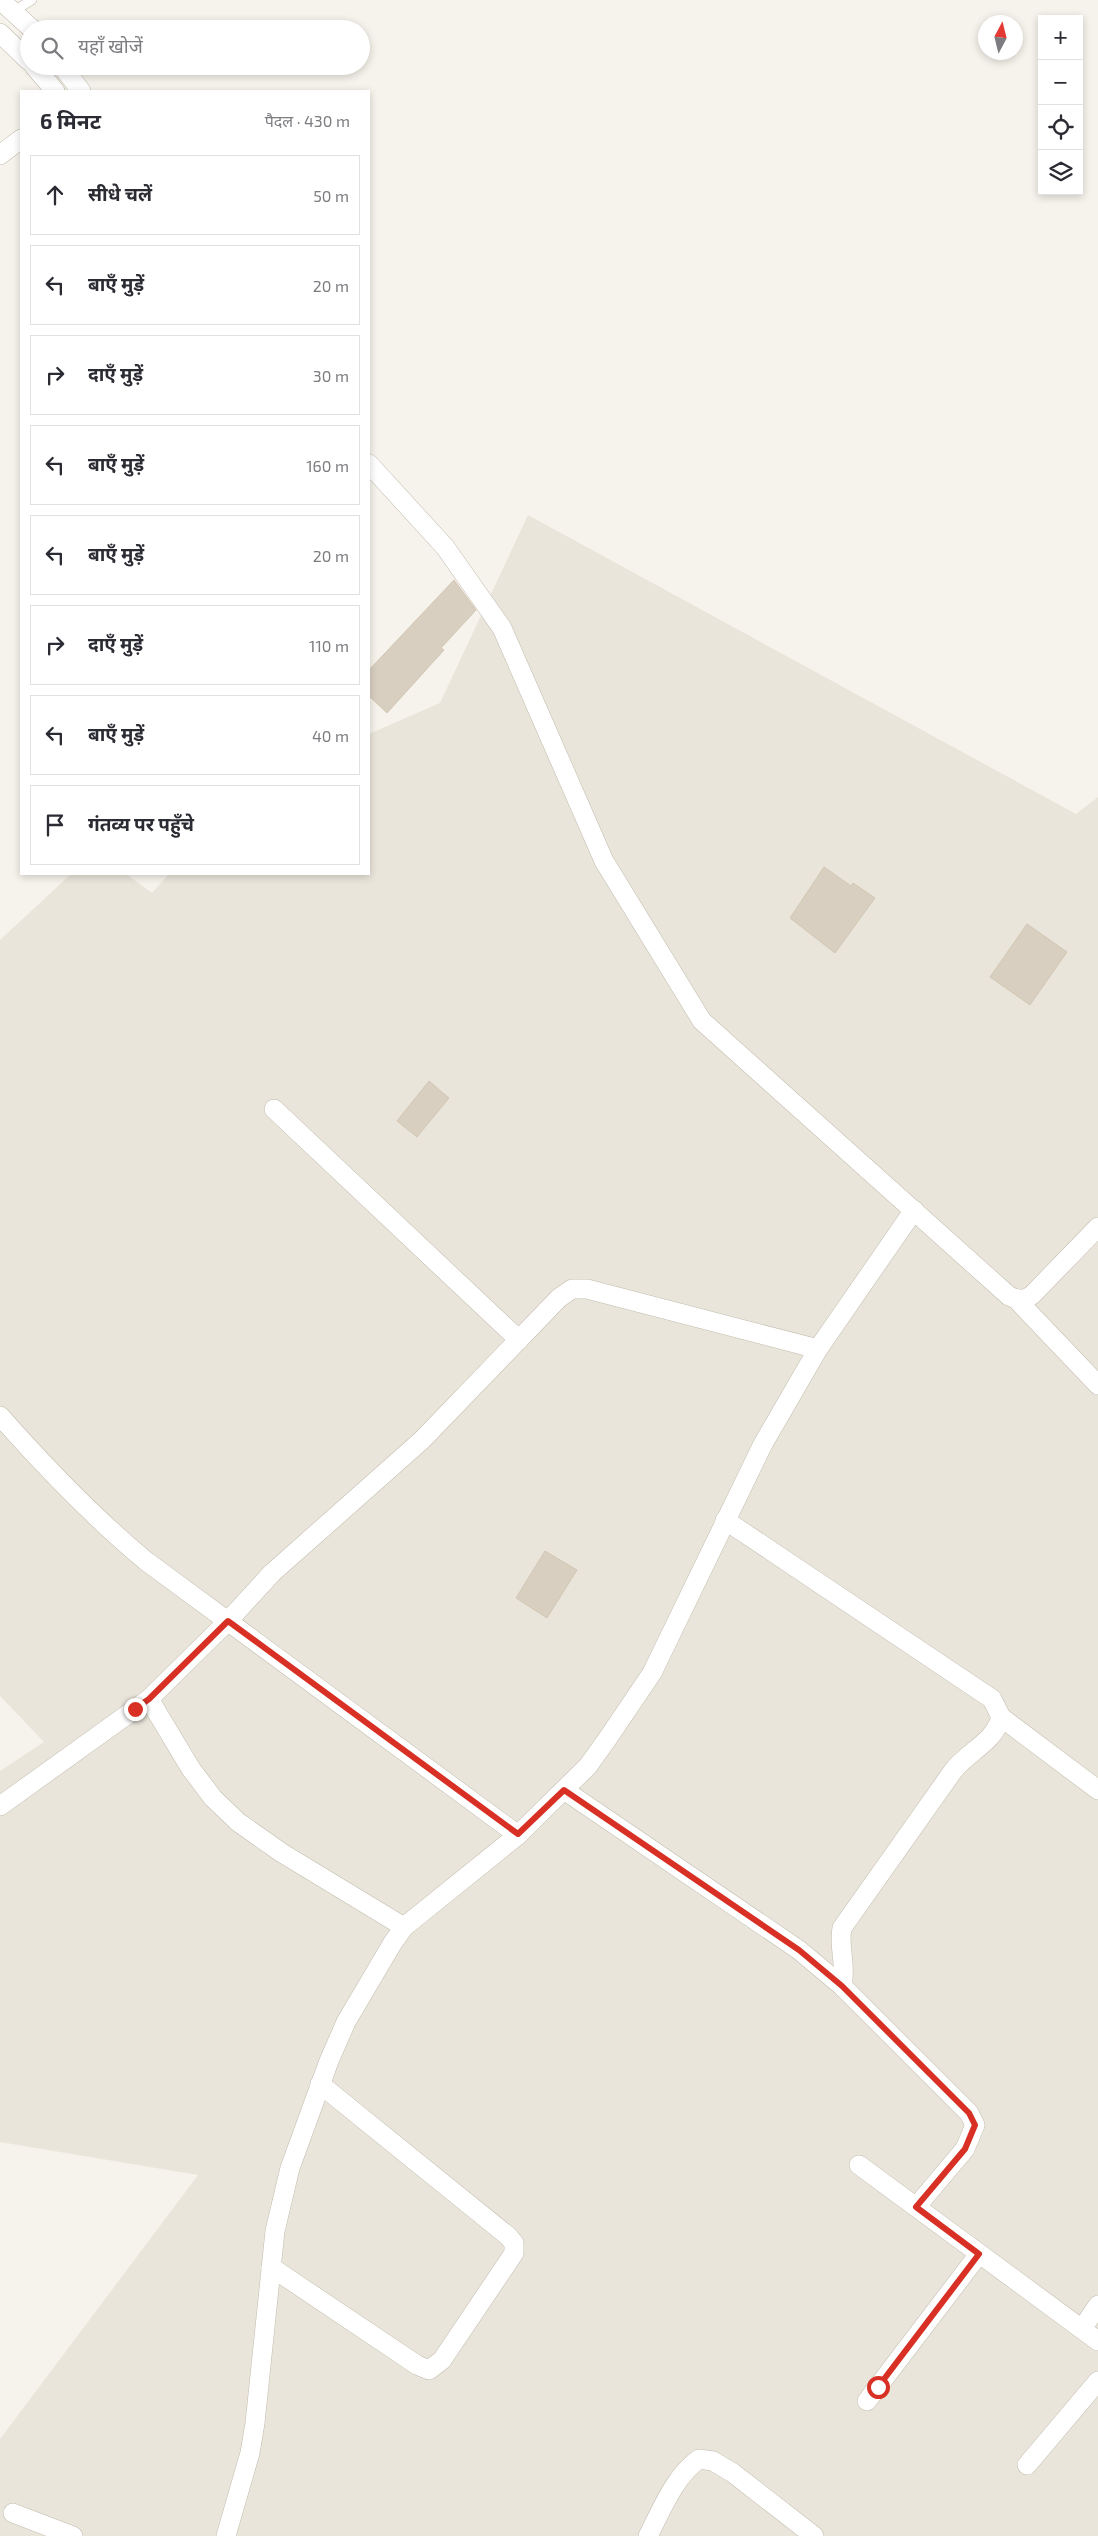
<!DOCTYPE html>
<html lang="hi">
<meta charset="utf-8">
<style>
:root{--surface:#fff;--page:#f2f2f3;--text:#2b2b33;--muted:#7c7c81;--line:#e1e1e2}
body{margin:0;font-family:"Exo 2","Noto Sans Devanagari",sans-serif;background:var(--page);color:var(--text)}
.controls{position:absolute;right:15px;top:15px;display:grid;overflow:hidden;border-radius:0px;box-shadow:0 2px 8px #0003}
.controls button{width:45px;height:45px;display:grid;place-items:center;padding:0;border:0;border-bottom:1px solid var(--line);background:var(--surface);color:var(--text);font:25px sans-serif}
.compass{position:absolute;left:978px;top:15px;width:45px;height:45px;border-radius:50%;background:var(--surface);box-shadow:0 2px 8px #0003;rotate:7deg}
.stop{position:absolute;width:15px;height:15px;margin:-11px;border:4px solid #d93025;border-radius:50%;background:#fff}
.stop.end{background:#d93025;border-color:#fff;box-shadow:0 1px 5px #0008}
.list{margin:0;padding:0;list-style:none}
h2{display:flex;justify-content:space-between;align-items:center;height:65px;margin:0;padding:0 20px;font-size:21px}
h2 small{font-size:16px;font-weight:400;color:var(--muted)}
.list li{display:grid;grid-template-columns:32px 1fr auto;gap:15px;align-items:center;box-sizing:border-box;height:80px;margin:0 10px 10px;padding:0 10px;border:1px solid var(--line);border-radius:0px}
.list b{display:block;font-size:19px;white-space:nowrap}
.list em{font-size:16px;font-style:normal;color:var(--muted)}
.icon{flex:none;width:28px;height:28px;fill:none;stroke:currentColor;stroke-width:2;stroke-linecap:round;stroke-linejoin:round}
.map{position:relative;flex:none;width:1098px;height:2536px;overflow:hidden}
.search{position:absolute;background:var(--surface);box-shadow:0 2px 8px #0003;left:20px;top:20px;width:350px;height:55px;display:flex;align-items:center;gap:12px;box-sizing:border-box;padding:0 18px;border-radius:28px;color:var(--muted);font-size:19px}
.panel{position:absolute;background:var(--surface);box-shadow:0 2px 8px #0003;left:20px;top:90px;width:350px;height:785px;border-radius:0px}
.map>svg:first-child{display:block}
</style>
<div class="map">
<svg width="1098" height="2536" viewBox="0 0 1098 2536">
<rect width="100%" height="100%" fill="#f6f3ec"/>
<path fill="#eae5da" d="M528,515L1076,814L1098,797V2536H0V2439L198,2175L0,2142V1771L44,1742L0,1696V940L71,874H126L152,893L169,874H369V734L440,703Z"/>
<g fill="#d8cfc1" stroke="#d3c7b4">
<path d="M454,580L476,610L441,648L444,650L387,713L369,696V670Z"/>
<path d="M824,867L851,886L853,883L875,898L835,953L790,918Z"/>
<path d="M1027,924L1067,952L1030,1005L990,977Z"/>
<path d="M429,1081L449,1098L417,1137L397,1121Z"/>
<path d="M545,1551L577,1570L547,1618L516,1598Z"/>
</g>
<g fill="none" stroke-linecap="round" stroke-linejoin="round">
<g stroke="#c2bbae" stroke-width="10">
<path id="service" d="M14,11L32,0"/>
</g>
<g stroke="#c2bbae" stroke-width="20">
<g id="minor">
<path d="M0,0L32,29"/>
<path d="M0,33L29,61"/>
<path d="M34,66L55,91"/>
<path d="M62,66L81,91"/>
<path d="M0,155L21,139"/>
<path d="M369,464L445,547L502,628L604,861L702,1021L1009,1296C1018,1300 1024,1301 1032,1295L1098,1227"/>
<path d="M274,1109L519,1340"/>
<path d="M1017,1300L1098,1385"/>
<path d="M0,1416C46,1468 93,1517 146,1561L518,1835"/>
<path d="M725,1520L992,1699L1001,1717C994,1743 968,1751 953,1771L842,1928C838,1947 847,1966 842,1986"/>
<path d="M149,1699L191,1769L213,1798L238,1822L282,1853L404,1927"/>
<path d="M1001,1717L1098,1790"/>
<path d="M564,1790L799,1950L842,1986L969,2113L975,2125L965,2149L916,2207"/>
<path d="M0,1806L149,1699L228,1621L272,1573L422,1440L559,1298L572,1289H587L818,1349"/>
<path d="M859,2165L1098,2341"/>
<path d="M271,2267L417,2365L429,2370L442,2360L514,2253V2243L508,2236L320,2084"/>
<path d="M1082,2329L1098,2305"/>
<path d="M867,2401L979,2254"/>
<path d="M1027,2465L1098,2381"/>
<path d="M13,2513L73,2536"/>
<path d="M226,2536L250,2453L255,2423L275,2231L290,2168L329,2061L346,2022L392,1944L404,1927L518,1835L588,1766L608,1738L652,1673L763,1444L818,1349L914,1210"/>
<path d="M648,2536C662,2509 674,2477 699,2459L713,2461L733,2473L814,2536"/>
</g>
</g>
<use href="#service" stroke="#fff" stroke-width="9"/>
<use href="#minor" stroke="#fff" stroke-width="19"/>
</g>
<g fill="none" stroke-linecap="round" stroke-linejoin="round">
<path stroke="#d93025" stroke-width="6" d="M135,1709L149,1699L228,1621L518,1834L564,1790L799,1950L842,1986L969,2113L975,2125L965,2149L916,2207L979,2254L878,2387"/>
</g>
</svg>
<div class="controls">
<button>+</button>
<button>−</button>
<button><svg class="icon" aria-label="locate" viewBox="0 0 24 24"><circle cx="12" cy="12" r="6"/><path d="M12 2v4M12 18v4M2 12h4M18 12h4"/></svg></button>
<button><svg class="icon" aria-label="layers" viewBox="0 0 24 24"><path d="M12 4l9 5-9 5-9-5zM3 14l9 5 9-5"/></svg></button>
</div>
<svg class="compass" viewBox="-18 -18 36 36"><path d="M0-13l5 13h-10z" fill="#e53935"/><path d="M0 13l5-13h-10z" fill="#7c7c81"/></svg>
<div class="stop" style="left:878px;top:2387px"></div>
<div class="stop end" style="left:135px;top:1709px"></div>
<div class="search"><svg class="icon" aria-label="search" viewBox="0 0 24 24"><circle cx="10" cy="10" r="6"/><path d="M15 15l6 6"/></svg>यहाँ खोजें</div>
<section class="panel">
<h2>6 मिनट<small>पैदल · 430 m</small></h2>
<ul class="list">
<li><svg class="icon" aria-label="ahead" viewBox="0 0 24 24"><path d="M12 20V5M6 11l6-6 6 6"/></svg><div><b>सीधे चलें</b></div><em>50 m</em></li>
<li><svg class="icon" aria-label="left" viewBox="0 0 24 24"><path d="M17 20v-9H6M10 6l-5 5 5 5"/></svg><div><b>बाएँ मुड़ें</b></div><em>20 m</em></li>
<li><svg class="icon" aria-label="right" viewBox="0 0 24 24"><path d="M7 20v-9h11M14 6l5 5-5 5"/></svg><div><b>दाएँ मुड़ें</b></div><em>30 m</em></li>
<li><svg class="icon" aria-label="left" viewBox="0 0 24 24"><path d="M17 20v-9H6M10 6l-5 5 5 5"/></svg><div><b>बाएँ मुड़ें</b></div><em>160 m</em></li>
<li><svg class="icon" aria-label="left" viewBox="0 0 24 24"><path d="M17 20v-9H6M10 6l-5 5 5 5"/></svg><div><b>बाएँ मुड़ें</b></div><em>20 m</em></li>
<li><svg class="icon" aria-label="right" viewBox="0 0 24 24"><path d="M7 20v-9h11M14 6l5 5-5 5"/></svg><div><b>दाएँ मुड़ें</b></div><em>110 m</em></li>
<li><svg class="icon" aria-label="left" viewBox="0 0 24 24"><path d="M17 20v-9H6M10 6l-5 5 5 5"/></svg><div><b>बाएँ मुड़ें</b></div><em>40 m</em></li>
<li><svg class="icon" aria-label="arrive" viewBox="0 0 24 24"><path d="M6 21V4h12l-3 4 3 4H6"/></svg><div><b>गंतव्य पर पहुँचे</b></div></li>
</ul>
</section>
</div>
